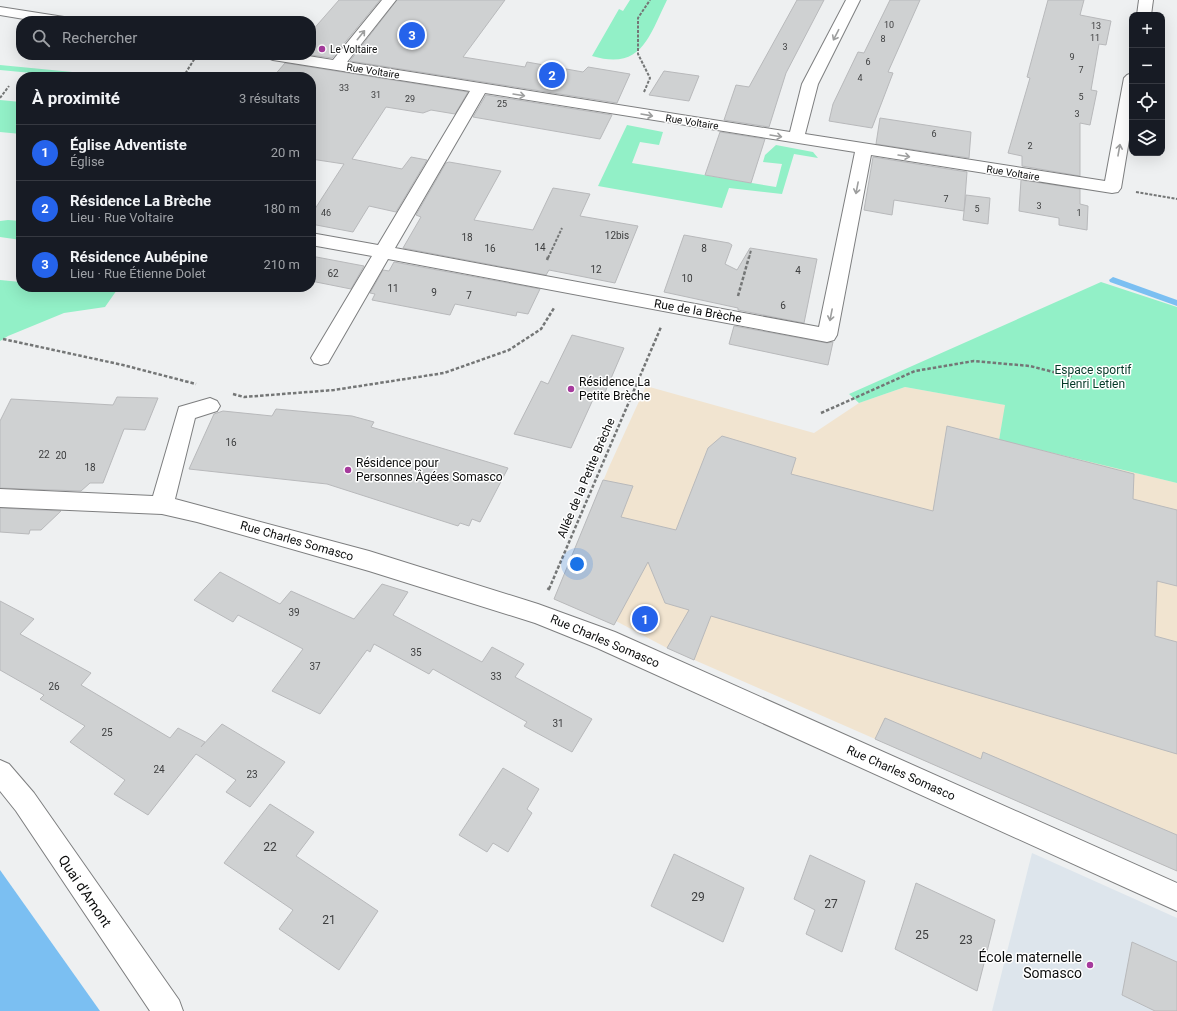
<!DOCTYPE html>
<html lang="fr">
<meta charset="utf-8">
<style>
:root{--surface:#171b24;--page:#242831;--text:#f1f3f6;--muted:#9ea1a6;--line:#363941;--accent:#2563eb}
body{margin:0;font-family:Roboto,sans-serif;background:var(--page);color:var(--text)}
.controls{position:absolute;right:12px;top:12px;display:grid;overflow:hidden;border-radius:8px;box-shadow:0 4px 16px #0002}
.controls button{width:36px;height:36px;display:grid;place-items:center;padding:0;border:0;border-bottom:1px solid var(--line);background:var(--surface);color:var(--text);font:20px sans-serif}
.you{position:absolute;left:577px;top:564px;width:14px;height:14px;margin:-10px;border:3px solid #fff;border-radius:50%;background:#1a73e8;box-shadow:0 0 0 6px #1a73e833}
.badge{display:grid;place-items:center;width:26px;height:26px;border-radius:50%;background:var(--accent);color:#fff;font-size:13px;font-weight:700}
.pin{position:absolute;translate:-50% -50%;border:2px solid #fff;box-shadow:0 1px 4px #0006}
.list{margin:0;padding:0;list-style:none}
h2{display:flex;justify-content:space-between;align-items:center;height:52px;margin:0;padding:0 16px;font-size:17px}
h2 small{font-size:13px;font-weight:400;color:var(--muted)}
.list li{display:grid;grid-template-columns:26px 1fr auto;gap:12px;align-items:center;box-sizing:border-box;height:56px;padding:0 16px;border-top:1px solid var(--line)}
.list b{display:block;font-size:15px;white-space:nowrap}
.list p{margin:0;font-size:13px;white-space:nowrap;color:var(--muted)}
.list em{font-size:13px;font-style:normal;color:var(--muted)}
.icon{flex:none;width:22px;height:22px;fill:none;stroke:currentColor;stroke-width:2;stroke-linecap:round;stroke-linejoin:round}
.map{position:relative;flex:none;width:1177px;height:1011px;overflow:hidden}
.search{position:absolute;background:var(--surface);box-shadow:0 4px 16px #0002;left:16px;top:16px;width:300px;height:44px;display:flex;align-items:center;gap:10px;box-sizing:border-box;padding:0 14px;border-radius:16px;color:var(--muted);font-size:15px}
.panel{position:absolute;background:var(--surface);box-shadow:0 4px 16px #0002;left:16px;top:72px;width:300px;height:220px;border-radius:16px}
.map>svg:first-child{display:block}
</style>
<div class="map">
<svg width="1177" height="1011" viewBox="0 0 1177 1011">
<rect width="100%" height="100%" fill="#eef0f1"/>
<path fill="#f1e4d0" d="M646,386L814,433L859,403L905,387L1006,405L999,439L1177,483V871L667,648L616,621L614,625L554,599L609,467Z"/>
<path fill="#dde5ec" d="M1032,853L1177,918V1011H992Z"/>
<g fill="#92f0c7">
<path d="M630,0H667C649,36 642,71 592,56L619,9L623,11Z"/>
<path d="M0,65L124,77H74L0,70Z"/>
<path d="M0,100L21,102V134L0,132Z"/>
<path d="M627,125L663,132L659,145L640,142L632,163L776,187L782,164L763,162L765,155L776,145L813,152L818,158L794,154L782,194L729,188L722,208L598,186Z"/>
<path d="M8,220L21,221V240L0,237V221Z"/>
<path d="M0,280L21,282V287H119L105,307L64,313L8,336L0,341Z"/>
<path d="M1101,282L1177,307V483L999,440L1005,405L905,387L859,403L849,394Z"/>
</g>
<path fill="#7bbff2" d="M0,870L100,1011H0Z"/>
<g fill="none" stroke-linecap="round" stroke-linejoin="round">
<path fill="#7bbff2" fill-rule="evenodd" d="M1113,277L1177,300V306L1110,282L1109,280Z"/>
</g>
<g fill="#cfd1d2" stroke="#b8b9bb">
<path d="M339,0H380L332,58L311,55V32Z"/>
<path d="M397,0H505L463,57L525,67L527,62L583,72L588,67L630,74L617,103L350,61Z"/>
<path d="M797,0H824L786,73L769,127L724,120L736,85L749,87Z"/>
<path d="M890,0H920L888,72L893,73L872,128L829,121L833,104L858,52L864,53Z"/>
<path d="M1048,0H1084L1080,15L1111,21L1106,45L1099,44L1091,90L1097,91L1090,125L1080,123V176L1022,166V156L1008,153L1030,78L1027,77Z"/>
<path d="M285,63L468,92L455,114L431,110L423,113L386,107L352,159L402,169L411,157L427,160L396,212L369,206L353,232L311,224V215L344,164L311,159V77H273Z"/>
<path d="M664,71L699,76L689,101L649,95Z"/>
<path d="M486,95L612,115L600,139L473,117Z"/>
<path d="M880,118L971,132L969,158L876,144Z"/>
<path d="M720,132L765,139L751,183L705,175Z"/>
<path d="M873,157L967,172L964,211L894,200L892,215L864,210Z"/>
<path d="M449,162L501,171L474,220L533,230L553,188L590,194L580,216L638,226L615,283L549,270L546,275L403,248L421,217L416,215L446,163Z"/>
<path d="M1021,180L1080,189V204L1088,206L1087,230L1059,225V218L1019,211Z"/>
<path d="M966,195L990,198L988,224L963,220Z"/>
<path d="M684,235L729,243L732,245L725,264L737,270L750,248L817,259L804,323L738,310V308L664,292Z"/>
<path d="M311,256L364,266L351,289L311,281Z"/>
<path d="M394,262L540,289L528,314L517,312L516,316L455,304L450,315L372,300L375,294L370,293L383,270L389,271Z"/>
<path d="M734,326L827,343L833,342L828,365L729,344Z"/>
<path d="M572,335L624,348L603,397L595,395L571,448L514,434L541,381L548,384Z"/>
<path d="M117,397L158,398L145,430L124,429L103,483H90L81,491L0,488V421L11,399L113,405Z"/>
<path d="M276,409L352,416L374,422L371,427L508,468L480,522L472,519L469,526L460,523L458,526L327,484L189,469L214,414L223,411L272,416Z"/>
<path d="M947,426L1134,474L1133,499L1177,510V586L1157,581L1155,636L1177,642V754L711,616L694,660L667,648L689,610L665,603L648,562L614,625L554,599L603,480L633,486L621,517L676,530L708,448L722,436L796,458L791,474L933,511Z"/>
<path d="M0,508L61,511L41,530H30L29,534L0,532Z"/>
<path d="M220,572L280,604L291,591L354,619L382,584L408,592L393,615L482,662L492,647L524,664L515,677L592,719L572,752L524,726L527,722L433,669L429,674L374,644L370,652L367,650L320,714L272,691L303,649L238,615L233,622L194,600Z"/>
<path d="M0,601L34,619L20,634L91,673L81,685L170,738L178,728L205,742L201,747L222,724L285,762L250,807L226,792L236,780L196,754L148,815L114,794L125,780L70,742L85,726L40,699L44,695L0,670Z"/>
<path d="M885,718L981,759L983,752L1177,835V871L875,739Z"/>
<path d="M503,768L539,789L527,809L532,813L508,852L493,843L487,852L459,835Z"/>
<path d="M270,804L314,832L296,856L378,911L339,970L279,929L293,910L224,863Z"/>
<path d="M674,854L744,888L723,942L651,906Z"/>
<path d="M810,855L865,881L842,952L806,934L815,910L794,899Z"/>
<path d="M916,883L995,920L977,991L895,949Z"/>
<path d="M1132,942L1177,962V1011H1155L1122,995Z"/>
</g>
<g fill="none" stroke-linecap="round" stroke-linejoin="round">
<g stroke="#7d7e7f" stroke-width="2">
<g id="minor">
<path d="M382,0H396L347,62L790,132L802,84L846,0H860L818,84L805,134L1105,181L1124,78L1127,75L1132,73V122L1121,188L1118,192L1112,193L871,155L837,335L834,340L827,342L388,259L328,363L321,365L314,363L311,358L372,256L311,245V233L378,245L470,91L273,60L268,58L265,55H302L333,60ZM485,93L855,152L819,327L395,248Z"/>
<path d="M1139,0H1153L1151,15H1137Z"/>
<path d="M0,7L64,17L69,18L71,21H36L0,15Z"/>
<path d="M210,398L217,401L220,406L217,411L195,418L175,499L369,551L538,604L615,632L1177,883V911L597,648L535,623L369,571L197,522L162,514L0,507V489L153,496L179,407Z"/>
<path d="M0,760L9,764L34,793L179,1000L183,1011H150L16,811L0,791Z"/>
</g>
</g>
<g stroke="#747676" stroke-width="2" stroke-dasharray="3 1.5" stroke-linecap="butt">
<path d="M183,77L197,55"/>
<path d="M644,92L650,78L638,54V18L650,0"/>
<path d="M0,98L9,86"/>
<path d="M1136,192L1177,199"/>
<path d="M548,258L562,228"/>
<path d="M749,258L751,250"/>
</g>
<g stroke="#747676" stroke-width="2.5" stroke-dasharray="3.5 2" stroke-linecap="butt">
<path d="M547,260L548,257"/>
<path d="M738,296L749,257"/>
<path d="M3,339L123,365L196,384"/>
<path d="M233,394L244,397L334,390L444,373L509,350L541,329L554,308"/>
<path d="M821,413L915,371L974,361L1030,366L1073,377"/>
<path d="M549,589L661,327"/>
</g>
<path stroke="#747676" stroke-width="3" stroke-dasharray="5 2.5" stroke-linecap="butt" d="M548,590L549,588"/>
<use href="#minor" fill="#fff" fill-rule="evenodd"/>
</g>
<defs><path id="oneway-shaft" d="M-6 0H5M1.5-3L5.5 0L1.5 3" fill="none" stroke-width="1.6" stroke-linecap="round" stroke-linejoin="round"/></defs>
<g stroke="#9d9e9e">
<use href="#oneway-shaft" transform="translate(361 35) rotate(-51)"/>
<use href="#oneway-shaft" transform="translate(836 35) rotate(117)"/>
<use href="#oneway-shaft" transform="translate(519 95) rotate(9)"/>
<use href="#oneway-shaft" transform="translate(647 115) rotate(10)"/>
<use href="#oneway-shaft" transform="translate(776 136) rotate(9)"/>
<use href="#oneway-shaft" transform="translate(1119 150) rotate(-80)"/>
<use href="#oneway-shaft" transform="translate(904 156) rotate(9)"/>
<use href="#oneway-shaft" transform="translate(857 188) rotate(101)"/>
<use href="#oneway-shaft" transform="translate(831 315) rotate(101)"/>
</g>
<g fill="#a63b9d" stroke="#fff" stroke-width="1.5">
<circle cx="322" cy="49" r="4"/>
<circle cx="571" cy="389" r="4"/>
<circle cx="348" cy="470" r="4"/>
<circle cx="1090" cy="965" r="4"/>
</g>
<g text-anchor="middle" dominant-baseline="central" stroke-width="3" stroke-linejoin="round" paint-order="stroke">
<g font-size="9" fill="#3c3d3e">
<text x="889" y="25">10</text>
<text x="1096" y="26">13</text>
<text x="1095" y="38">11</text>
<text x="883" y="39">8</text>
<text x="785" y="47">3</text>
<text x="1072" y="57">9</text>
<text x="868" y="62">6</text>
<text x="1081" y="70">7</text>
<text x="860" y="78">4</text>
<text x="344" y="88">33</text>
<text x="376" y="95">31</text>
<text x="1081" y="97">5</text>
<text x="410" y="99">29</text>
<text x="502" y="104">25</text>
<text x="1077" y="114">3</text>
<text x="934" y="134">6</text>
<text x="1030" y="146">2</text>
<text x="946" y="199">7</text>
<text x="1039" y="206">3</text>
<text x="977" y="209">5</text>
<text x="326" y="213">46</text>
<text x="1079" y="213">1</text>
</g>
<g font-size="10" fill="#0b0c0c" stroke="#fff" text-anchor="start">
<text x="330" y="49">Le Voltaire</text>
</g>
<g font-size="10" fill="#0b0c0c" stroke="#fff">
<text transform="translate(373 71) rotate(9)">Rue Voltaire</text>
<text transform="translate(692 122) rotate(9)">Rue Voltaire</text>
<text transform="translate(1013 173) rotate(9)">Rue Voltaire</text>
</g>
<g font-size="10" fill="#3c3d3e">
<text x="617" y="235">12bis</text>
<text x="467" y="237">18</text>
<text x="540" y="247">14</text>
<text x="490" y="248">16</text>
<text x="704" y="248">8</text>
<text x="596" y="269">12</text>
<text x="798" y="270">4</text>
<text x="333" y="273">62</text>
<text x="687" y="278">10</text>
<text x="393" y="288">11</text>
<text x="434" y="292">9</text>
<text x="469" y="295">7</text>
<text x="783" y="305">6</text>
<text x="231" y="442">16</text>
<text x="44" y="454">22</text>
<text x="61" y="455">20</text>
<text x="90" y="467">18</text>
<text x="294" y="612">39</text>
<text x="416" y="652">35</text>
<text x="315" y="666">37</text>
<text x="496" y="676">33</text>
<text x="54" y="686">26</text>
<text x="558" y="723">31</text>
<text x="107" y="732">25</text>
<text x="159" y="769">24</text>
<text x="252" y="774">23</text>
</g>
<g font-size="12" fill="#0b0c0c" stroke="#fff">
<text transform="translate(698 311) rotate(10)">Rue de la Brèche</text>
<text transform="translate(586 478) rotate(-67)">Allée de la Petite Brèche</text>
<text transform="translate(297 541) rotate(16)">Rue Charles Somasco</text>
<text transform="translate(605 641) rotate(23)">Rue Charles Somasco</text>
<text transform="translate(901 773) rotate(24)">Rue Charles Somasco</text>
</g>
<g font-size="12" fill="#033927" stroke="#fff">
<text x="1093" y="370">Espace sportif<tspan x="1093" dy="14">Henri Letien</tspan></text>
</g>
<g font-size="12" fill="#0b0c0c" stroke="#fff" text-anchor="start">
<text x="579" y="382">Résidence La<tspan x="579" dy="14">Petite Brèche</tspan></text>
<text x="356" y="463">Résidence pour<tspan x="356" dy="14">Personnes Âgées Somasco</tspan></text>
</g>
<g font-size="12" fill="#3c3d3e">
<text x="270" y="847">22</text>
<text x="698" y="897">29</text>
<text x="831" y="904">27</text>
<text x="329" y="920">21</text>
<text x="922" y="935">25</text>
<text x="966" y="940">23</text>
</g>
<g font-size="14" fill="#0b0c0c" stroke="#fff">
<text transform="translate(85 891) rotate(56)">Quai d'Amont</text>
</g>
<g font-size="14" fill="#0b0c0c" stroke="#fff" text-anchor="end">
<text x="1082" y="957">École maternelle<tspan x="1082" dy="16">Somasco</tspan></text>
</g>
</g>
</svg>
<div class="controls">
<button>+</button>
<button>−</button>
<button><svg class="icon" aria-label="locate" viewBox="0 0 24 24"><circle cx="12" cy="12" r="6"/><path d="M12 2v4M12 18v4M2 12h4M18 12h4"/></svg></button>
<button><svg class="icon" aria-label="layers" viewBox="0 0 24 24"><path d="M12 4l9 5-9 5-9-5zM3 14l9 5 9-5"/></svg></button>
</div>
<div class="you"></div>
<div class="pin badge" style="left:645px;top:619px">1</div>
<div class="pin badge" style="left:552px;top:75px">2</div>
<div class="pin badge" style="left:412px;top:35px">3</div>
<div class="search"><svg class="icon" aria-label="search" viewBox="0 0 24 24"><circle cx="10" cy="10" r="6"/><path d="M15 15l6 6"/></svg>Rechercher</div>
<section class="panel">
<h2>À proximité<small>3 résultats</small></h2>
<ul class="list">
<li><span class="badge">1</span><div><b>Église Adventiste</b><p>Église</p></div><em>20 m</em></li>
<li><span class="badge">2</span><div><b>Résidence La Brèche</b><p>Lieu · Rue Voltaire</p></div><em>180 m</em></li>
<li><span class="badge">3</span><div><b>Résidence Aubépine</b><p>Lieu · Rue Étienne Dolet</p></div><em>210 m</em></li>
</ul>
</section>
</div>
